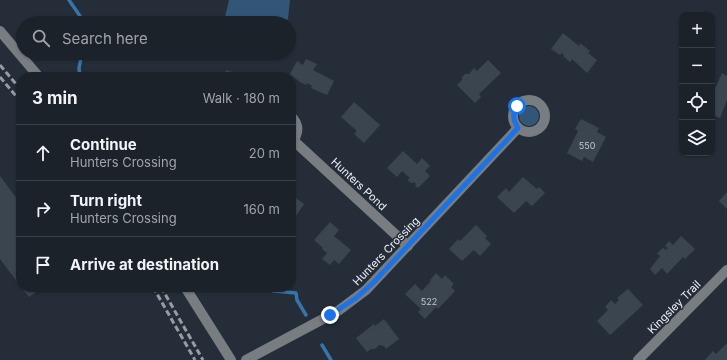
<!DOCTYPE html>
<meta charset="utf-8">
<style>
:root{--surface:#1c222a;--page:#292f36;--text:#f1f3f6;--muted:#a0a4a8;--line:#3a3f47}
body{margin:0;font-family:Inter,sans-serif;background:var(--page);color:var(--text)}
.controls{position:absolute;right:12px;top:12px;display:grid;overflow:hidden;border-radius:8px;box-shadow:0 1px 3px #0004}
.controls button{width:36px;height:36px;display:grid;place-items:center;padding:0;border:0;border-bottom:1px solid var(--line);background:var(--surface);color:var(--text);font:20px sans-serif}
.stop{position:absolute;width:12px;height:12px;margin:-9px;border:3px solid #1a73e8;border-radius:50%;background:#fff}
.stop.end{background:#1a73e8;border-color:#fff;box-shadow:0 1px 4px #0008}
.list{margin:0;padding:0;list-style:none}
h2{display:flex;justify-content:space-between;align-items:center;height:52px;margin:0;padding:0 16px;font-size:17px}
h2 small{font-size:13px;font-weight:400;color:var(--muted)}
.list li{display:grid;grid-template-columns:26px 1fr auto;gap:12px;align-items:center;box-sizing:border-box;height:56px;padding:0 16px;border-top:1px solid var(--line)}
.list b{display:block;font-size:15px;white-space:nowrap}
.list p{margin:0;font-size:13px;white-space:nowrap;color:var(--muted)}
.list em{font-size:13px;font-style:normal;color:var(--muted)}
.icon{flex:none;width:22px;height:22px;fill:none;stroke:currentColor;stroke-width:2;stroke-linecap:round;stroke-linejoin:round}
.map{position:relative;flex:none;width:727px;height:360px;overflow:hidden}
.search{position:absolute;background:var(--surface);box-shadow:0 1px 3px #0004;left:16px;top:16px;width:280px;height:44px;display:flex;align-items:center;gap:10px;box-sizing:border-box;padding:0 14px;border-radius:22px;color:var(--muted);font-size:15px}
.panel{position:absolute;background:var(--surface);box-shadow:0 1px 3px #0004;left:16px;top:72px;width:280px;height:220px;border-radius:16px}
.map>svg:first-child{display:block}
</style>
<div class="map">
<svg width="727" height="360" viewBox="0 0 727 360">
<rect width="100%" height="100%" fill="#252e38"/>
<g fill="#325678">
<path d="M229,0H290L288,19L282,23H263L225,17Z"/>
<circle cx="529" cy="116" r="10"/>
</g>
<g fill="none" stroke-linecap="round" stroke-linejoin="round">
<g stroke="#3674ab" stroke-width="3.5">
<path d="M69,0L80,16L81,23"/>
<path d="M80,77L79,68L82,53"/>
<path d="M263,287L274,291L296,293L297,300L306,315"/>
<path d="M322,345L331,360"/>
</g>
</g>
<g fill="#3b454f">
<path d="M563,33L579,46L580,43L590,51L588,53L597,60L587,73L572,59L570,62L563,56L564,55L562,53L560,55L551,49Z"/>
<path d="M306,59L317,64L313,70L334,81L327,95L311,88L312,86L307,83L306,85L300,82L290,74L297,61L303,65Z"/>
<path d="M488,60L501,73L479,94L481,97L475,103L457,85L462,80V77L465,74H469L474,68L477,71Z"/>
<path d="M226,70L248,77H224Z"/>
<path d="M722,73L727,76V100L720,118L712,115V85L716,87Z"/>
<path d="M354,102L380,125L364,143L354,134L357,131L341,117Z"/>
<path d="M581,119L599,128L597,132L606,137L593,162L584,157L582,161L567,153L578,131L575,129Z"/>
<path d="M403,151L417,164L422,158L430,166L425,171L430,176L418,188L415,186L416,184L414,182L413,183L409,182L408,179L410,178L402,171L397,177L387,168Z"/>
<path d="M0,176L21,204V287L0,259Z"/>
<path d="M523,177L537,189L539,187L545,193L532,206L526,201L514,213L497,197L506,188L509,192Z"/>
<path d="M727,192V209L719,201Z"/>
<path d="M291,196L293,197V196L304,204L294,219L291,217Z"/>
<path d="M330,222L339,230L334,236L351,250L339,264L334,260L330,265L322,259L327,253L322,249L323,248L314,240Z"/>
<path d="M476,225L487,236L485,238L491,244L480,256L474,250L462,261L449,249L458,239L460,241Z"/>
<path d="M681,236L695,249L685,259L683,257L667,274L662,268L655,275L650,269L660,256L657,253L663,248L666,250L668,248L665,246L669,241L673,245Z"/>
<path d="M436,273L442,279L445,275L454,284L451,287L455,291L438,309L436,307L425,319L418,312L421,309L405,294L415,284L422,291L431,281L430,280Z"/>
<path d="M21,287H43L29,297Z"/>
<path d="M628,289L643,305L610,335L597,321L608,310L605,307L611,300L615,304L619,300L617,298Z"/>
<path d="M384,319L399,339L386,349L384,346L379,345L375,349H371L367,352L356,338L374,324L375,326Z"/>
<path d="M726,344L727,345V360H705L713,351L716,354Z"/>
</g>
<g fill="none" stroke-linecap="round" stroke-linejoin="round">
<g stroke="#787d82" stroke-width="10">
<path d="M0,31L39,77"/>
<circle cx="529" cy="116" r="16"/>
<path d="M291,116C299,124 300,134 291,142"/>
<path d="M293,140L408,246"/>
<path d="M185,287L231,360"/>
<path d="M246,360L338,311L366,290L518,128"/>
<path d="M638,360L727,270"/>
</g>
<g stroke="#959ca4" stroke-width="3" stroke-dasharray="6 3" stroke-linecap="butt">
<path d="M0,65L21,90"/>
<path d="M0,77L21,102"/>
<path d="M153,287L195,360"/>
<path d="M161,287L203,360"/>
</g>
</g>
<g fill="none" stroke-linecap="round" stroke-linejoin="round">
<path stroke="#1a73e8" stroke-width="5" d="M330,315L356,298L373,283L518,128C513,120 512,114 517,106"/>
</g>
<g text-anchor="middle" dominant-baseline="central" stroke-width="3" stroke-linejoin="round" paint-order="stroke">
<g font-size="9" fill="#bfc6cd">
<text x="587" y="145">550</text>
<text x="429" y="301">522</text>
</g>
<g font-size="11" fill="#ebf1f7" stroke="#252e38">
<text transform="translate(359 184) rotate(43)">Hunters Pond</text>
<text transform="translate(386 251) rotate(-46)">Hunters Crossing</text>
<text transform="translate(674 307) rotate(-45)">Kingsley Trail</text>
</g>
</g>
</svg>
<div class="controls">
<button>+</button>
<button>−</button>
<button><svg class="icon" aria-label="locate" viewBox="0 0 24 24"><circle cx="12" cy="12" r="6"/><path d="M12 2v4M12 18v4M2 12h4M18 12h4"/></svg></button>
<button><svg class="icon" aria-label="layers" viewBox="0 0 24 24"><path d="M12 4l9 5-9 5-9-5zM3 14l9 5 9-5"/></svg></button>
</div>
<div class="stop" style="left:517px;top:106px"></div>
<div class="stop end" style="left:330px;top:315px"></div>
<div class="search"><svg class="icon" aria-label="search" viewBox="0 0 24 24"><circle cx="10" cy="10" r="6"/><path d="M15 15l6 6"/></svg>Search here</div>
<section class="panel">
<h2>3 min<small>Walk · 180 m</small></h2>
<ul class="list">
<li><svg class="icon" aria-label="ahead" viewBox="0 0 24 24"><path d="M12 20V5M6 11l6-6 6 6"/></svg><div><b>Continue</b><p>Hunters Crossing</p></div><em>20 m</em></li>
<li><svg class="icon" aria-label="right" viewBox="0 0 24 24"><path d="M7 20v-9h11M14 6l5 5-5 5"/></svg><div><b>Turn right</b><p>Hunters Crossing</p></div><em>160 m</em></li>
<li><svg class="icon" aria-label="arrive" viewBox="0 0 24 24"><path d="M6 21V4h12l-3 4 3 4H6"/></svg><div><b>Arrive at destination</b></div></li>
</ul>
</section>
</div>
